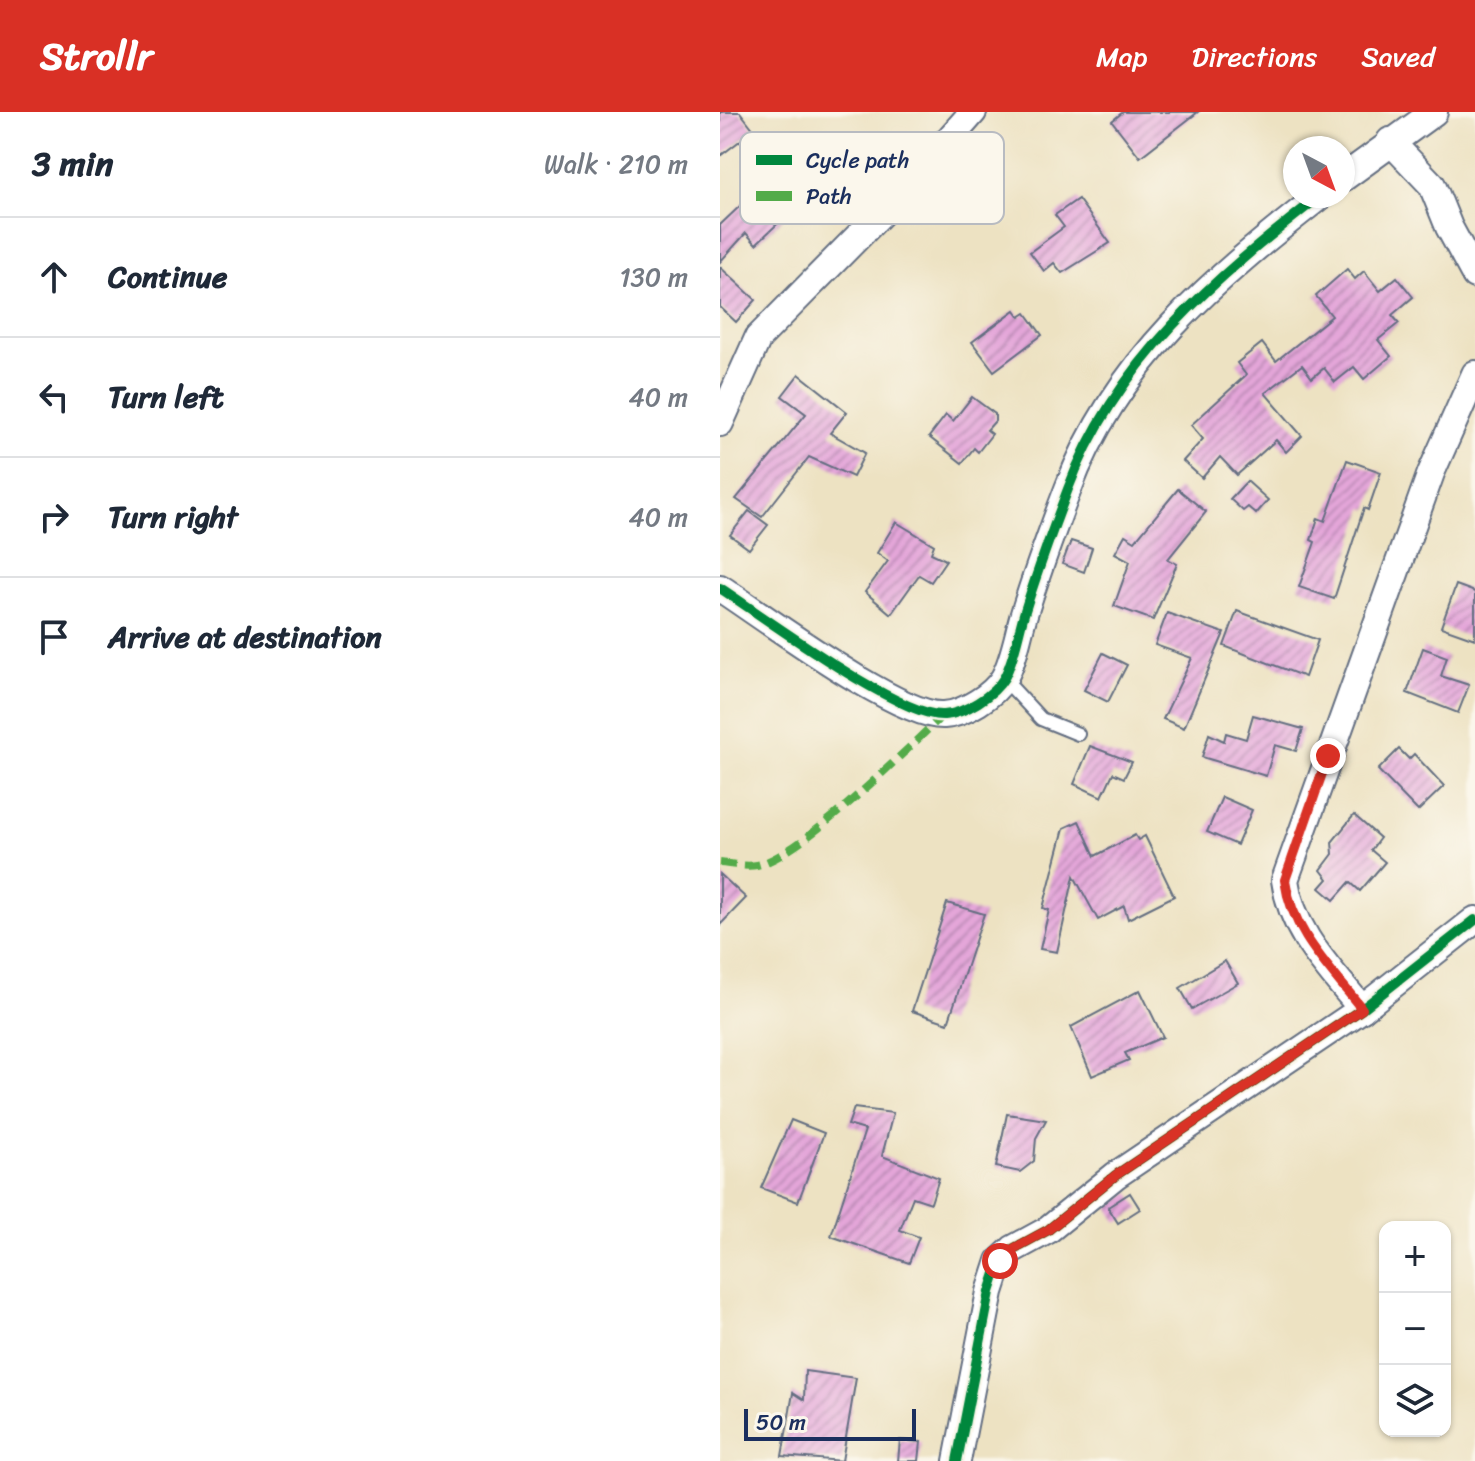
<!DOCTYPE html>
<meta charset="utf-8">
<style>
:root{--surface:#fff;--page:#f2f2f3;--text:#1f2937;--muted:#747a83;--line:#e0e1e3;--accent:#d93025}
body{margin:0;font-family:Sriracha,sans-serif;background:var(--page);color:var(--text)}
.controls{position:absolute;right:24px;bottom:24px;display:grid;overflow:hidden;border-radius:16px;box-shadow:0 2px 6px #0004}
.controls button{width:72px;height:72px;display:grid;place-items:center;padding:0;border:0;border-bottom:2px solid var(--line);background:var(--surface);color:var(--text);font:40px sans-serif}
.compass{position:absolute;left:563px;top:24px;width:72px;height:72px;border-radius:50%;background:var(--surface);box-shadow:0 2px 6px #0004;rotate:139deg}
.scale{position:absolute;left:24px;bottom:20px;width:172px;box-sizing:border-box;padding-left:8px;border:4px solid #1b2f5e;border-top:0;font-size:22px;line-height:28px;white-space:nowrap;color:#1b2f5e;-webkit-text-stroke:6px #fbf7ec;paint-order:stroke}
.stop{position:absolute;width:24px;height:24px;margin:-18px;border:6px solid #d93025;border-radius:50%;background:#fff}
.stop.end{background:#d93025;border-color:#fff;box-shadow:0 2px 8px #0008}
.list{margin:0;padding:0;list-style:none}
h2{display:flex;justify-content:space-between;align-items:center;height:104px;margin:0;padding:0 32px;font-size:34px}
h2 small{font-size:26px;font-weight:400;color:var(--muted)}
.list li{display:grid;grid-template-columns:52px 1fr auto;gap:24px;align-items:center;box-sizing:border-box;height:120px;padding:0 32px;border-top:2px solid var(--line)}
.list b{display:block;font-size:30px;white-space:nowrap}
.list em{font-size:26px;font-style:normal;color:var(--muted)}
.icon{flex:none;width:44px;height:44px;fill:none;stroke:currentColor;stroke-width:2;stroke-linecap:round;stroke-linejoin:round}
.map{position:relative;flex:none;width:755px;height:1349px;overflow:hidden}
header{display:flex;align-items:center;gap:48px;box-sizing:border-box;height:112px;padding:0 40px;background:var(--accent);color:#fff}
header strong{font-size:38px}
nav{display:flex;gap:44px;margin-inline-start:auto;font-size:28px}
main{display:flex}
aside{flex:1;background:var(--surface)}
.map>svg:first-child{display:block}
</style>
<header>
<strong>Strollr</strong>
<nav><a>Map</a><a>Directions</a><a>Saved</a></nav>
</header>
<main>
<aside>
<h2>3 min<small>Walk · 210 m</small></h2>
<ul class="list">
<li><svg class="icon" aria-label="ahead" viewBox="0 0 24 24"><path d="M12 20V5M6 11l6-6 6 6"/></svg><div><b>Continue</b></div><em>130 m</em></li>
<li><svg class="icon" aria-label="left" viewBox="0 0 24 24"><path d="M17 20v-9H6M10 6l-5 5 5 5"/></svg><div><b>Turn left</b></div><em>40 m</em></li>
<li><svg class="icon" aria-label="right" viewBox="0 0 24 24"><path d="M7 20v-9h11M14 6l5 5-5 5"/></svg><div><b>Turn right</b></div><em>40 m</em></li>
<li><svg class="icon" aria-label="arrive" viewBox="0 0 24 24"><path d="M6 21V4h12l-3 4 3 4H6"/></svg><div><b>Arrive at destination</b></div></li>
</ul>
</aside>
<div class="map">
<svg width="755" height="1349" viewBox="0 0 755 1349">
<defs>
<pattern id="building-hatch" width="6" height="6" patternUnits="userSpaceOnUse" patternTransform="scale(2)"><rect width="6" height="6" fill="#e4a6d9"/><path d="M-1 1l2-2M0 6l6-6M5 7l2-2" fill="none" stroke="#b888b3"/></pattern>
</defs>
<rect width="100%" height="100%" fill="#fbf7ec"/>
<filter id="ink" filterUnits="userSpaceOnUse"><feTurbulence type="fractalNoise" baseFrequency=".0125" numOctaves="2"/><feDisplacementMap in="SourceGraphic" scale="16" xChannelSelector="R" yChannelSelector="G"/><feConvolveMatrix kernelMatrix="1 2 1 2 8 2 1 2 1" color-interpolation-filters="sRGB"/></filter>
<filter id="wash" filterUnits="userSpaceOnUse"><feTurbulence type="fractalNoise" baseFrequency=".006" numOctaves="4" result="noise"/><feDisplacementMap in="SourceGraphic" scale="32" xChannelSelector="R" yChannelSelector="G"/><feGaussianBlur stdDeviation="1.8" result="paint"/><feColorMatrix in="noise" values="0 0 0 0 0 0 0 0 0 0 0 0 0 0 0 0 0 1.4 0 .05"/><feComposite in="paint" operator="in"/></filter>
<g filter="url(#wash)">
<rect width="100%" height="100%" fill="#ede2c2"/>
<g id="blocks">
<g fill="url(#building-hatch)">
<path d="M0,0H20L34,18L0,44Z"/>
<path d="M403,0H478L420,45L392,9Z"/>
<path d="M59,57L86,85L36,132L26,121L0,150V113Z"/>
<path d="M358,87L390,131L342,161L334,151L324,159L310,140L344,115L335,103Z"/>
<path d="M0,155L36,188L16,210L0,195Z"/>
<path d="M627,157L635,167L644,159L660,179L677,165L693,185L672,203L679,211L658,228L671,244L644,267L634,255L615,270L604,256L592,266L582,253L545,281L582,324L566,340L556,328L517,363L500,345L482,366L463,349L483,327L471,313L526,263L517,251L542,231L556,249L612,204L596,184Z"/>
<path d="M295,198L300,205L306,201L322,223L274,259L252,230Z"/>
<path d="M79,262L127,300L110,321L145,341L133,365L89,345L42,405L16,387L86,302L62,284Z"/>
<path d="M252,285L275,302V309L267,318L272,322L258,340L254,336L242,351L209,325L226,303L233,309Z"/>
<path d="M627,348L661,360L648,398L644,396L614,487L579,475L595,430L591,428L598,406L605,409Z"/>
<path d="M527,369L548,388L536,402L528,395L523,399L510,387Z"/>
<path d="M458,377L486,400L448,447L457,452L433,508L394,494L410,449L395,441L405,423L415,429Z"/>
<path d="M29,399L48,413L29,437L10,423Z"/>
<path d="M176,410L214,433L211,441L226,448L211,470L199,463L171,502L145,480L168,449L157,441Z"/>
<path d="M351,429L372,436L364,460L342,452Z"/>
<path d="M736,473L755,480V527L721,515Z"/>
<path d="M517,499L598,528L585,565L504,534Z"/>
<path d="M447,501L504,521L464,616L443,607L472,546L435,533Z"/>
<path d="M703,536L727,545L721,564L749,573L738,601L687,581Z"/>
<path d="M383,541L407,553L388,590L364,578Z"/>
<path d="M533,603L583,617L576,639L555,633L546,664L482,645L489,622L504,629L506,621L526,627Z"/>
<path d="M370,634L412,650L404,666L393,661L382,685L354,672Z"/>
<path d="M679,637L689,647L694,642L724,674L698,699L658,658Z"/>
<path d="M502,685L532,698L517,733L487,720Z"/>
<path d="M634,703L660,726L651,738L665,750L640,779L630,770L614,788L600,776L608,767L601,758L613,742L612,730Z"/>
<path d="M359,709L375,744L415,723L418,728L425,724L454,784L408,807L404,794L378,808L354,764L337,840L320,837L329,798L323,796L344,716Z"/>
<path d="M0,762L26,786L0,813Z"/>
<path d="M227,791L264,802L228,911L192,899Z"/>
<path d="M505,849L518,871L472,897L460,876Z"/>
<path d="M420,878L443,925L405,941L409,948L372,964L351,915Z"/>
<path d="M134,996L173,1001L162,1044L219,1066L211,1091L193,1085L180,1118L199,1125L189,1151L111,1124L145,1018L128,1013Z"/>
<path d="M287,1002L326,1008L316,1026L314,1049L300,1060L276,1055Z"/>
<path d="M71,1008L104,1021L78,1090L41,1076Z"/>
<path d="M410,1081L420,1097L398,1111L388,1095Z"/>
<path d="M85,1259L136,1266L122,1349L62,1344L73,1281L84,1288Z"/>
<path d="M180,1328L201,1330L199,1349H178Z"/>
</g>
</g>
</g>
<g filter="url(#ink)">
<use href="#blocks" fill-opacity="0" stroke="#646e81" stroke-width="2"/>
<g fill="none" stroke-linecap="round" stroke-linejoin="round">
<g stroke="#646e81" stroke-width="16">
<path id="lane" d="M284,567L321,607L358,622"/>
</g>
<g stroke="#646e81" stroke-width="30">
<g id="street">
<path d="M670,29L712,73L729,115L755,163"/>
<path d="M623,66L714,0"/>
<path d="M0,311L38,226L189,73L253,0"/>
<path d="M0,476C43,504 180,606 224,603C244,602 274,583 284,566C294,548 298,522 304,502C317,460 332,419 348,377C396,249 495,166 600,84"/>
<path d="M642,897C609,856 572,821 565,768L711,361L755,262"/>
<path d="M237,1349L270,1180L280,1149L293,1137L328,1118L396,1063L642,897L755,808"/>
</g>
</g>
<use href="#lane" stroke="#fff" stroke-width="12"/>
<use href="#street" stroke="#fff" stroke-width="26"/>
<path stroke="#52ab49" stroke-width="8" stroke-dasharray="16 8" stroke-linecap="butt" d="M0,751C11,752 26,755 37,753C81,744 186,638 223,603"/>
<g stroke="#fbf7ec" stroke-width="15">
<g id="cycleway">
<path d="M0,476C43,504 180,606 224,603C244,602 274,583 284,566C294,548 298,522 304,502C317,460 332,419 348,377C396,249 495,166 600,84"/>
<path d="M237,1349L270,1180L280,1149L293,1137L328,1118L396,1063L642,897L755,808"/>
</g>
</g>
<use href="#cycleway" stroke="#00873e" stroke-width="10"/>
</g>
</g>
<g fill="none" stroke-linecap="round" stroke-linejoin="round" filter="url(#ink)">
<path stroke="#d93025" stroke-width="10" d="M280,1149L293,1137L328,1118L396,1063L642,897C610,856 572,821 565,768L608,644"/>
</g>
<rect x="20" y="20" width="264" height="92" rx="12" fill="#fbf7ec" stroke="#b8bbc1" stroke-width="2"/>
<rect x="36" y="43" width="36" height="10" fill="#00873e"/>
<rect x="36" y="79" width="36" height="10" fill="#52ab49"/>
<g font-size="22" fill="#1b2f5e">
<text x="86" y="56">Cycle path</text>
<text x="86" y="92">Path</text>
</g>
</svg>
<div class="controls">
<button>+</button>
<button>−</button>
<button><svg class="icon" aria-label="layers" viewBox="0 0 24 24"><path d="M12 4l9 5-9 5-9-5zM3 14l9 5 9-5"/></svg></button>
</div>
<svg class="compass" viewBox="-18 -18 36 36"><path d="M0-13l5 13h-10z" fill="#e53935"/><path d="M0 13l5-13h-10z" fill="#747a83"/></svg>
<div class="scale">50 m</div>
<div class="stop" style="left:280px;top:1149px"></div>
<div class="stop end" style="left:608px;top:644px"></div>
</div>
</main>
